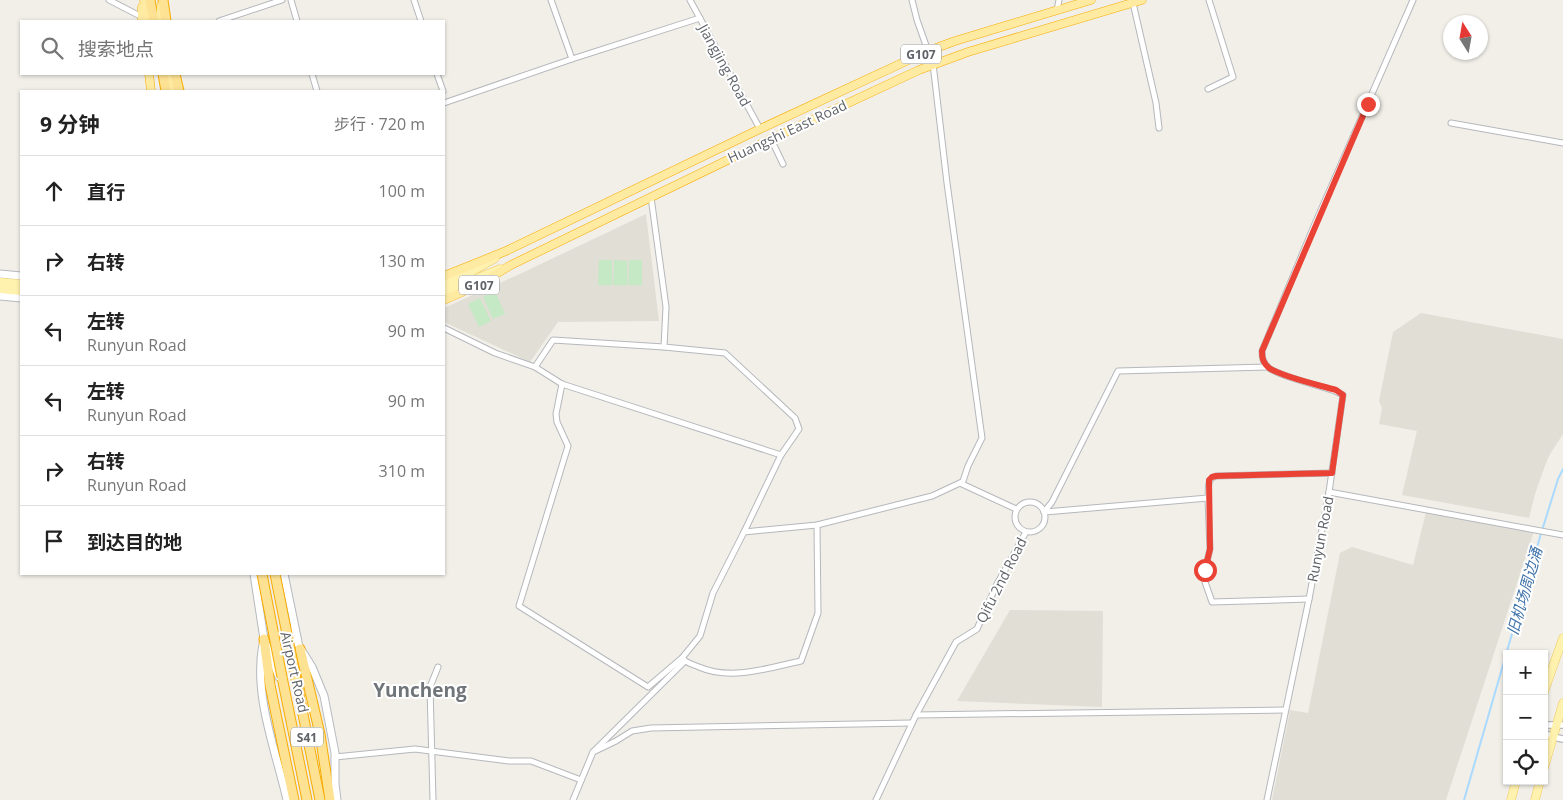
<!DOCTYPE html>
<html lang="zh">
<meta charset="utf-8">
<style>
:root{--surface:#fff;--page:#f2f2f2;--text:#222;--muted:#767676;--line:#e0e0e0}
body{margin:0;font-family:"Open Sans","Noto Sans SC",sans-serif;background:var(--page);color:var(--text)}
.controls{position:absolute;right:15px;bottom:15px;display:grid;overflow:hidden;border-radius:0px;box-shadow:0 1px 4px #0004}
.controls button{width:45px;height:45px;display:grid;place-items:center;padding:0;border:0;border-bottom:1px solid var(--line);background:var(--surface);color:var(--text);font:25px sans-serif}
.compass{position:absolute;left:1443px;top:15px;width:45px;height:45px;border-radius:50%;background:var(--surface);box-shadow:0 1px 4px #0004;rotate:349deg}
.stop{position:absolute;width:15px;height:15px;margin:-11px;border:4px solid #ea4335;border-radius:50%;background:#fff}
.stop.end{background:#ea4335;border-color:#fff;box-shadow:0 1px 5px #0008}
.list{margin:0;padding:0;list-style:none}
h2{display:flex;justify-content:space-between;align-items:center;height:65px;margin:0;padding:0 20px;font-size:21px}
h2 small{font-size:16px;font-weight:400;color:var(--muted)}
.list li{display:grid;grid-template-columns:32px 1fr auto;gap:15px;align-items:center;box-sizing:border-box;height:70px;padding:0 20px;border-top:1px solid var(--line)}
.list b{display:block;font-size:19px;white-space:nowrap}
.list p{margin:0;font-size:16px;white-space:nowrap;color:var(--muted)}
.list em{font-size:16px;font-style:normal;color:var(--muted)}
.icon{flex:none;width:28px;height:28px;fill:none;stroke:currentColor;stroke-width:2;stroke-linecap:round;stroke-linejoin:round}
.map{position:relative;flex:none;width:1563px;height:800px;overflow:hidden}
.search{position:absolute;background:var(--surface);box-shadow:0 1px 4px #0004;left:20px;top:20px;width:425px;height:55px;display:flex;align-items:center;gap:12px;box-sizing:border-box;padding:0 18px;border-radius:0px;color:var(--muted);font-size:19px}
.panel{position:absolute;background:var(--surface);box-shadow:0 1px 4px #0004;left:20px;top:90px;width:425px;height:485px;border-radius:0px}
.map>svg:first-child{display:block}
</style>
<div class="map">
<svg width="1563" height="800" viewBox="0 0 1563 800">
<rect width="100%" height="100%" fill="#f1efe8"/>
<g fill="#e1ded6">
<path d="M646,214L659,321L558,322L530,362L444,322V308L524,272Z"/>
<path d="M1421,313L1563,339V434L1550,454L1546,463L1535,494L1529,518L1402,495L1417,431L1379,424L1382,408L1379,401L1393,332Z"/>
<path d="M1426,512L1534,531L1446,800H1272L1290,710L1308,713L1340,553L1352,547L1413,565Z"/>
<path d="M1010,610L1103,611L1102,707L957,701Z"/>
</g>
<g fill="#c5e8c5">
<path d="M599,260H612V285H598Z"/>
<path d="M614,260L627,261V285H613Z"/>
<path d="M629,260H642V285H628Z"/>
<path d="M495,291L505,314L493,319L483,297Z"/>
<path d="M480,298L491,321L479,327L468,304Z"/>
</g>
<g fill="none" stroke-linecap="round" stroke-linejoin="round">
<path stroke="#aadaff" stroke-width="2" d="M1464,800L1540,537L1558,479L1563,469"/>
<g stroke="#b5b8bc" stroke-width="7">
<g id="minor">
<path d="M109,0L142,17"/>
<path d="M291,0L297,21"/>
<path d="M414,0L421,21"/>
<path d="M551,0L572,59"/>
<path d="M690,0L760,129"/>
<path d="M912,0L917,20L928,51"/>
<path d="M1133,3L1156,103L1159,128"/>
<path d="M1057,10L1059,0"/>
<path d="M219,21L282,0"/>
<path d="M933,64L947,183L982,438L968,466L962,484L1016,509"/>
<path d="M312,74L317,91"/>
<path d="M437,74L443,91"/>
<path d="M1208,89L1233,77L1209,0"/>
<path d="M444,103L572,59L700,18"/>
<path d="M1451,123L1563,143"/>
<path d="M771,139L783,164"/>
<path d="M651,197L666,307L664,347"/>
<path d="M444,328L495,353L535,367L562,384L781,455"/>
<path d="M535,367L553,340L664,347L725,353L795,418L799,429L781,455L744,532"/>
<path d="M562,384L556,414L557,422L568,446L519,606L648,687L682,658C686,663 692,664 699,667C731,681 768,668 801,661L818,613L817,525"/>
<path d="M1329,492L1563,535"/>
<path d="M1208,498L1210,549L1205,570V582L1212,602L1309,599"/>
<circle cx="1030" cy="517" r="15"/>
<path d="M1044,512L1052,502L1118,371L1267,367"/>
<path d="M1045,512L1208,498C1209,489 1206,479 1216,476L1332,473"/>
<path d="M682,658L700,636L713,593L744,532L817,525L932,496L962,482"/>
<path d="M916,715L1285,710"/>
<path d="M593,752L616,741L632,731L651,728L912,723"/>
<path d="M335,757L415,749L509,761H531L581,780"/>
<path d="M433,800L430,687L438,667"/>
<path d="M573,800L593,752L685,661"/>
<path d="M876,800L916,715L956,642L977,629L996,586L1026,532"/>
<path d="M1267,800L1309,599L1329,492L1343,395L1335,391C1319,385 1281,377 1269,368C1263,363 1262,358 1262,351L1314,226L1413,0"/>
</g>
</g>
<g stroke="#b5b8bc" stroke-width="8">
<g id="tertiary">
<path d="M1544,725H1563"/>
<path d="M1544,733L1553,737L1563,739"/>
</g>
</g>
<g stroke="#b6babf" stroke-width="9">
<g id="secondary">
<path d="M0,274L21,276"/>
<path d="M0,296L21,298"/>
<path d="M254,574L264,639L279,677"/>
<path d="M284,574L298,642"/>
<path d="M288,628L312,667L324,696L335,753V784L337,800"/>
<path d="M263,644C253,695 276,751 287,800"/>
</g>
</g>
<g stroke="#f2c960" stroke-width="9">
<g id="primary">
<path d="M0,282L21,284"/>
<path d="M444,284L464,276L495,258"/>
<path d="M0,289L21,291"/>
<path d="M444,292L500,269"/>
<path d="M1544,692L1563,638"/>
<path d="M1544,768L1563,703"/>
<path d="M1511,800L1516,781"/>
<path d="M1535,800L1540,781"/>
</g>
</g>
<g stroke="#f9ab00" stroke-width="9">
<g id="trunk">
<path d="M144,0L148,21"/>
<path d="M161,6V21"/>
<path d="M142,21V7"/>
<path d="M149,74L151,91"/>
<path d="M169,74L172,91"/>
<path d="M444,276L506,251L760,129L928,51L955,41L1091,0"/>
<path d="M444,300L478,285L511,265L771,139L919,70L968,52L1142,0"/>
</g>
</g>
<g stroke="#f9ab00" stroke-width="11">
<g id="motorway">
<path d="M150,0L154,21"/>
<path d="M163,0L166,21"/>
<path d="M163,74L166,91"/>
<path d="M175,74L179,91"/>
<path d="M264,639L270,685L294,800"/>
<path d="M300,649L320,734L330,800"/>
<path d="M295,674L320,800"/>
<path d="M282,677L307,800"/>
</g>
</g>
<use href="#minor" stroke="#fff" stroke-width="5"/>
<use href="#tertiary" stroke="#fff" stroke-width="5.5"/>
<use href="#secondary" stroke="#fff" stroke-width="7"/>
<use href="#primary" stroke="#fff2af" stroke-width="8"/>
<use href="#trunk" stroke="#feeaa1" stroke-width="8"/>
<use href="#motorway" stroke="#fde293" stroke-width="9"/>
<g stroke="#f9ab00" stroke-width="11" stroke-linecap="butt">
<g id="motorway-bridge">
<path d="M262,574L282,677"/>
<path d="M275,574L295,674"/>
</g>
</g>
<use href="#motorway-bridge" stroke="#fde293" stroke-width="9"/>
</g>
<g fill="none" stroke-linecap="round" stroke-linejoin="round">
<path stroke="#ea4335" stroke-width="6" d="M1205,570L1210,549L1209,480L1212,477L1216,476L1332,473L1343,395L1336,390C1319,385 1282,377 1269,368C1263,363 1262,358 1262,351L1368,104"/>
</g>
<g text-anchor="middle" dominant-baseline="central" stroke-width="4" stroke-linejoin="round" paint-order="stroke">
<g fill="#fff" stroke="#8f9295" stroke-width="1">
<rect x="901" y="44.5" width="40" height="19" rx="4"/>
<rect x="459" y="275.5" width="40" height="19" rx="4"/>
<rect x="291" y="727.5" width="32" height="19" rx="4"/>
</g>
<g font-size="12" font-weight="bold" fill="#5f6368">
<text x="921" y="54">G107</text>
<text x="479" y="285">G107</text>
<text x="307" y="737">S41</text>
</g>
<g font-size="14" fill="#5f6368" stroke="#fff">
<text transform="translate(725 65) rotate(61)">Jiangjing Road</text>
<text transform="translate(787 131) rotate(-25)">Huangshi East Road</text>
<text transform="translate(1320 539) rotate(-79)">Runyun Road</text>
<text transform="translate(1001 580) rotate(-63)">Qifu 2nd Road</text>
<text transform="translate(295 672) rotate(77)">Airport Road</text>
</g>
<g font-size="15" font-style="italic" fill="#4174aa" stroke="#fff">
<text transform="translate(1524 591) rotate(-74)">旧机场周边涌</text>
</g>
<g font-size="19" font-weight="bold" fill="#70757a" stroke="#fff">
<text x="420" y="690">Yuncheng</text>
</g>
</g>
</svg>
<div class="controls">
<button>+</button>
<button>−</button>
<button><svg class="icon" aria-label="locate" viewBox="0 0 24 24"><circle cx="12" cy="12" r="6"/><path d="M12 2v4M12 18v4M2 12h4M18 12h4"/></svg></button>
</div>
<svg class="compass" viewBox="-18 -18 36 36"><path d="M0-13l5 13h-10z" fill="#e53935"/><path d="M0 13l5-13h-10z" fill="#767676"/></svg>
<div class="stop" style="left:1205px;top:570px"></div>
<div class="stop end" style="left:1368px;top:104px"></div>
<div class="search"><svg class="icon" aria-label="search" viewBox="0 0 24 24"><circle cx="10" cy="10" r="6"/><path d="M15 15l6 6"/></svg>搜索地点</div>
<section class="panel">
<h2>9 分钟<small>步行 · 720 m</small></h2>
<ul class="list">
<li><svg class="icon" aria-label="ahead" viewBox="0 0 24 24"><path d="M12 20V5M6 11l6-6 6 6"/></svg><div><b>直行</b></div><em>100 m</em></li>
<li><svg class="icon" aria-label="right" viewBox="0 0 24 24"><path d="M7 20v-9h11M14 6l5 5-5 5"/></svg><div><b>右转</b></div><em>130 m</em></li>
<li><svg class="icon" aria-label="left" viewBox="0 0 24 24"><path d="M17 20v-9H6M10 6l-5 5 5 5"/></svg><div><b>左转</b><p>Runyun Road</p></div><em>90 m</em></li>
<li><svg class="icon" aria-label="left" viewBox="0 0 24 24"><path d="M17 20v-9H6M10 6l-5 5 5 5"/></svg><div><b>左转</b><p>Runyun Road</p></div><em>90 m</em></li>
<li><svg class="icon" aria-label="right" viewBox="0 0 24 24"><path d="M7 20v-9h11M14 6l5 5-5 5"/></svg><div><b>右转</b><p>Runyun Road</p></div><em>310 m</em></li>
<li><svg class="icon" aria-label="arrive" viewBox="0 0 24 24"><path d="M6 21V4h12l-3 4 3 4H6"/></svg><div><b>到达目的地</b></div></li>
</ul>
</section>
</div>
